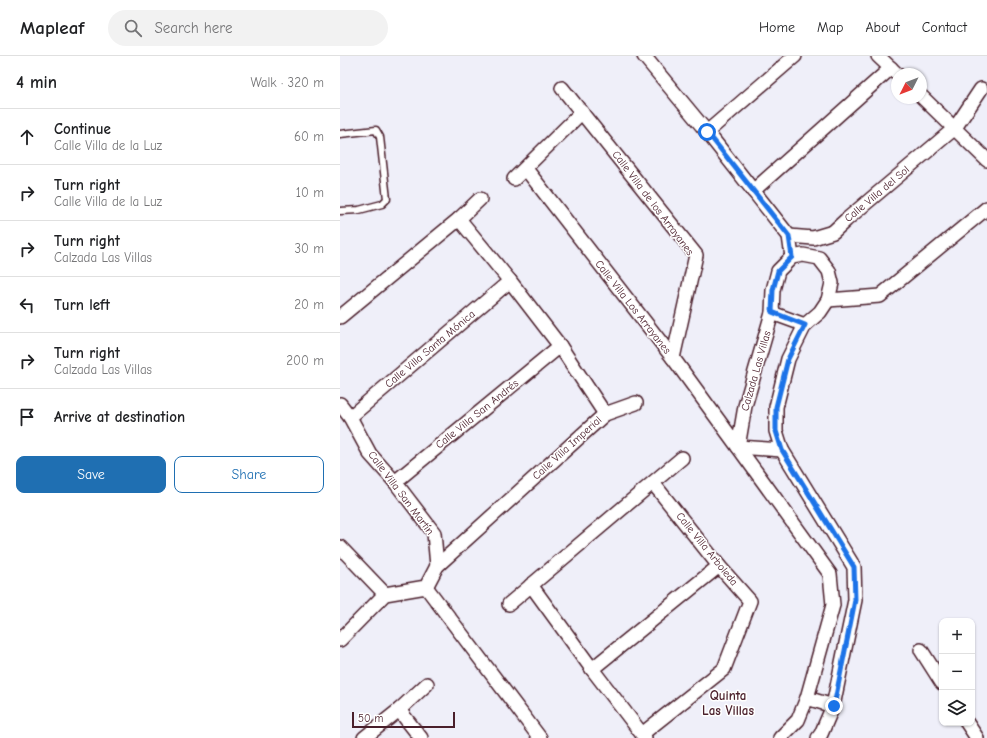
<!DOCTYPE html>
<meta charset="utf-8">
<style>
:root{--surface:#fff;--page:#f2f2f2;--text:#202124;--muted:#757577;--line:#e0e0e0;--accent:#1f6fb2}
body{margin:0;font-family:"Comic Neue",sans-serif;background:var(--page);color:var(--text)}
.controls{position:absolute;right:12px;bottom:12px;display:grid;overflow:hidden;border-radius:8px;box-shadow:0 1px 3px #0004}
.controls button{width:36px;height:36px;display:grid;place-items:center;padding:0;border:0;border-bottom:1px solid var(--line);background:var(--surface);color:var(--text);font:20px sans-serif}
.compass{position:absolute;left:551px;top:12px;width:36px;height:36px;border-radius:50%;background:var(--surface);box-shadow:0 1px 3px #0004;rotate:228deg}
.scale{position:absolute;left:12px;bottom:10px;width:103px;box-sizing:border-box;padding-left:4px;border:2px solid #4a1f2b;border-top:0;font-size:11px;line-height:14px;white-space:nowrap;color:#4a1f2b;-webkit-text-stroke:3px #fff;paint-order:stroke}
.stop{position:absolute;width:12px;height:12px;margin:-9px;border:3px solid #1a73e8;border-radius:50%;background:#fff}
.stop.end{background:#1a73e8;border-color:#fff;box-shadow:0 1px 4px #0008}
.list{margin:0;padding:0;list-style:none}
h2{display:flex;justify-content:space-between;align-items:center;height:52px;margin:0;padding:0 16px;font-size:17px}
h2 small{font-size:13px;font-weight:400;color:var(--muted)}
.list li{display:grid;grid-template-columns:26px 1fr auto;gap:12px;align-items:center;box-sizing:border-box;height:56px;padding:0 16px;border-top:1px solid var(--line)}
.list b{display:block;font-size:15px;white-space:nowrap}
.list p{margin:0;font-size:13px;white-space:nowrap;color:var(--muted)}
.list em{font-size:13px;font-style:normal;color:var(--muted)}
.actions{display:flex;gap:8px;padding:12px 16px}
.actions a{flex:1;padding:9px 0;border:1px solid var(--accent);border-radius:8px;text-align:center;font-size:14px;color:var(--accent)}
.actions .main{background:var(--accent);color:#fff}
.icon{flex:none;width:22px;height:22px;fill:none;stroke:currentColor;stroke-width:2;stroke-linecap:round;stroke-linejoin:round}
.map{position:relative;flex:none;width:647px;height:682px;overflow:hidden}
header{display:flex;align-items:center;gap:24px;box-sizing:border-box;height:56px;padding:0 20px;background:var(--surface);border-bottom:1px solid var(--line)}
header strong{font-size:19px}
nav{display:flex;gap:22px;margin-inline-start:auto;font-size:14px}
.search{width:280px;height:36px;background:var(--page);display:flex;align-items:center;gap:10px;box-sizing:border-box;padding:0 14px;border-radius:22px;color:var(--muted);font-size:15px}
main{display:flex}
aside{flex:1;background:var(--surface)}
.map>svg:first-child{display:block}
</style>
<header>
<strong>Mapleaf</strong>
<div class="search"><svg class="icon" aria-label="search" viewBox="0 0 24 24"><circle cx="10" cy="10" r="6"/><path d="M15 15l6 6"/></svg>Search here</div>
<nav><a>Home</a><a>Map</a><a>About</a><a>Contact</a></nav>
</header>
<main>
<aside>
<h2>4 min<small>Walk · 320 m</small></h2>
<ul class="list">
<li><svg class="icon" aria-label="ahead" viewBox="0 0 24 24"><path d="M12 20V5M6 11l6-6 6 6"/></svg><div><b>Continue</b><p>Calle Villa de la Luz</p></div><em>60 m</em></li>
<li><svg class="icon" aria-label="right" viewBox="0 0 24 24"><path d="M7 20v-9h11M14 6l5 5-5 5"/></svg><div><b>Turn right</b><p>Calle Villa de la Luz</p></div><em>10 m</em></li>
<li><svg class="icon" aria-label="right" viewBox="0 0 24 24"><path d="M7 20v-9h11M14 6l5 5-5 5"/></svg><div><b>Turn right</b><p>Calzada Las Villas</p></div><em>30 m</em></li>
<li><svg class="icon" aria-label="left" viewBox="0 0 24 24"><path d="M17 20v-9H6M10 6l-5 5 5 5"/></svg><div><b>Turn left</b></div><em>20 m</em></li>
<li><svg class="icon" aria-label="right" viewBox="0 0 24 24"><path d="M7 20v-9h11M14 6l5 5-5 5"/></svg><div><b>Turn right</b><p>Calzada Las Villas</p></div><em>200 m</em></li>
<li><svg class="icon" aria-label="arrive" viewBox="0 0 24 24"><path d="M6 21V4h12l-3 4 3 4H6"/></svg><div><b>Arrive at destination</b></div></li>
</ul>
<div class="actions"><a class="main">Save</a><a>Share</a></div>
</aside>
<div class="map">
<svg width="647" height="682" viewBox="0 0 647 682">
<rect width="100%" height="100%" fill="#efeff9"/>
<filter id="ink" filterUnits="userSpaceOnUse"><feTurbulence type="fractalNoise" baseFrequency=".025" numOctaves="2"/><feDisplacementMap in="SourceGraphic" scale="8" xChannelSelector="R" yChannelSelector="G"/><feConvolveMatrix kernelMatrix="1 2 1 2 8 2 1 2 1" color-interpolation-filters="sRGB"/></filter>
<g filter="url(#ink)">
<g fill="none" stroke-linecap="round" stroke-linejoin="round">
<g stroke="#4a1f2b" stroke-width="9">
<path id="lane" d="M0,78L36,74L40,81L47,143L42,148L19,154L0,155"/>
</g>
<g stroke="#4a1f2b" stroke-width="16">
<g id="street">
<path d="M304,0L367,76L449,180L452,201"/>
<path d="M538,0L557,18"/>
<path d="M222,32L356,199L333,302"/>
<path d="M581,40L647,104"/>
<path d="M367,76L455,0"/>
<path d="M186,113L333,302L398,391L442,394"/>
<path d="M174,123L242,56"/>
<path d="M413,135L551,12"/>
<path d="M119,163L170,225L220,290L265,358"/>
<path d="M449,180L473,182L493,176L506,164L615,72L641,33"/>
<path d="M488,244L540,240L647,152"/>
<path d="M432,257L465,269"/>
<path d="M0,261L119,163L140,143"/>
<path d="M0,348L10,361L30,398L55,426L94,477L97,510"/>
<path d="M10,361L170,225"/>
<path d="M55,426L220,290"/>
<path d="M0,491L45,538"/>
<path d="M191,529L252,613L305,682"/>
<path d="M86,531L200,682"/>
<path d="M169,548L342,402"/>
<path d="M0,584L45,538L86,531L97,510L265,358L296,347"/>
<path d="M581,594L602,627"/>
<path d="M252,613L379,510"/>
<path d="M467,642L493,650"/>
<path d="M59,654L81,682"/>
<path d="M627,667L637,682"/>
<path d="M302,678L384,613L410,545L379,510L313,427"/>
<path d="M24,682L59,654L87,628"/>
<path d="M440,682L458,664L467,642L493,549L490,518L398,391L405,350L432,257L433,234L438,215L452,201L463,199L479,202L489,215L492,227L488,244L480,256L465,269L448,303L436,351V375L442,394L514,511L515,544L493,650L481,678L478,682"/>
</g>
</g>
<use href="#lane" stroke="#fff" stroke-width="6"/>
<use href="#street" stroke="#fff" stroke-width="13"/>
</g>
</g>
<g fill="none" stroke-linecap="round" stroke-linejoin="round" filter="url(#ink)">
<path stroke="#1a73e8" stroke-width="5" d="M367,76L449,180L452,201L438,215L433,234L432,256L465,269L448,303L436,351V375L442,394L514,511L515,544L494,650"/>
</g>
<g text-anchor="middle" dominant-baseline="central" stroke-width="3" stroke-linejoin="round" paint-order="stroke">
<g font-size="11" fill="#4a1f2b" stroke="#fff">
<text transform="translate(537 138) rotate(-40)">Calle Villa del Sol</text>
<text transform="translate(313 147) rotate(53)">Calle Villa de los Arrayanes</text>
<text transform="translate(293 251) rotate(52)">Calle Villa Los Arrayanes</text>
<text transform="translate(90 293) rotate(-40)">Calle Villa Santa Mónica</text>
<text transform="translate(416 315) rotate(-74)">Calzada Las Villas</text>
<text transform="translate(137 358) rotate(-39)">Calle Villa San Andrés</text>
<text transform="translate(227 392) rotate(-42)">Calle Villa Imperial</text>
<text transform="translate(61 437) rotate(53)">Calle Villa San Martín</text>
<text transform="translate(367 493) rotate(51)">Calle Villa Arboleda</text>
</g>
<g font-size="13" font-weight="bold" fill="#4a1f2b" stroke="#fff">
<text x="388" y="639">Quinta<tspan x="388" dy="15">Las Villas</tspan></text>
</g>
</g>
</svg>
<div class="controls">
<button>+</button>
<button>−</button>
<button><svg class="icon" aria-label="layers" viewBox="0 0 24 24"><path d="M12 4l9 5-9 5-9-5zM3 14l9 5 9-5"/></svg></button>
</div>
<svg class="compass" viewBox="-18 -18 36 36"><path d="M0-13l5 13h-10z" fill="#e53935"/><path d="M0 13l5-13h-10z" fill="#757577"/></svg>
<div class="scale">50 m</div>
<div class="stop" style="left:367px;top:76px"></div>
<div class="stop end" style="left:494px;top:650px"></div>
</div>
</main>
